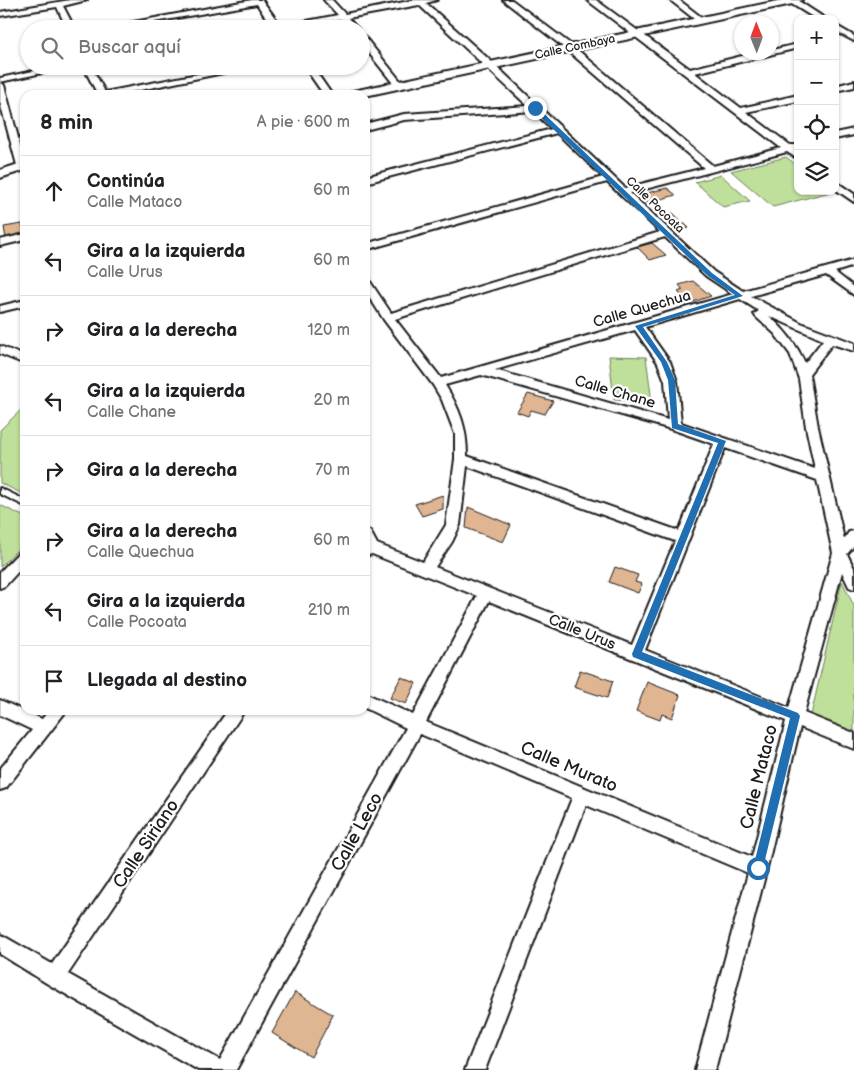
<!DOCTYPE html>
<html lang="es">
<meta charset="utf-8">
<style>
:root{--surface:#fff;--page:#f2f2f2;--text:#202124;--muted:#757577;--line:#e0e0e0}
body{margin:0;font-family:"Balsamiq Sans",sans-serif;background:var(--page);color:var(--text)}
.controls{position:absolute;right:15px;top:15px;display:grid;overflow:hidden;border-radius:10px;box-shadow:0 1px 4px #0004}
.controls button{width:45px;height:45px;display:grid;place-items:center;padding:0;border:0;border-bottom:1px solid var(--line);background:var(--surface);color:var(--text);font:25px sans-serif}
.compass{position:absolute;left:734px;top:15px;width:45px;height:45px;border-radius:50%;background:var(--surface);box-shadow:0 1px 4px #0004;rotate:359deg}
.stop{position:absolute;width:15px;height:15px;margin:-11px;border:4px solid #1f6fb2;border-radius:50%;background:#fff}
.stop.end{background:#1f6fb2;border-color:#fff;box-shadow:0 1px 5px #0008}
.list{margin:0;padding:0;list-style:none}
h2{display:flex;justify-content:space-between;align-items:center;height:65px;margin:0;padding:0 20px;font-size:21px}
h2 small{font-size:16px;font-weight:400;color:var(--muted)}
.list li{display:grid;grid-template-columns:32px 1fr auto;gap:15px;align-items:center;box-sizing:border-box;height:70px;padding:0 20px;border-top:1px solid var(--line)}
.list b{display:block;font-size:19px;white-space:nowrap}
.list p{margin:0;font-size:16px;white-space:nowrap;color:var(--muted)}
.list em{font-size:16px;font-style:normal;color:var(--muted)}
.icon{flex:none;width:28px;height:28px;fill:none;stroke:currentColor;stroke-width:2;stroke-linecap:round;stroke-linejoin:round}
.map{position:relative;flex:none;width:854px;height:1070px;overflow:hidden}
.search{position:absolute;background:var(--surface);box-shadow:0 1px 4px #0004;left:20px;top:20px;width:350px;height:55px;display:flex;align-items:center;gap:12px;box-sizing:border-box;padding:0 18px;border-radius:28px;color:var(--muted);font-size:19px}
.panel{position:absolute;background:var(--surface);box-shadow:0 1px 4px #0004;left:20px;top:90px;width:350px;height:625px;border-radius:15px}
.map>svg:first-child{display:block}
</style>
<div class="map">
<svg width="854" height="1070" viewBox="0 0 854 1070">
<rect width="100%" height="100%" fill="#fff"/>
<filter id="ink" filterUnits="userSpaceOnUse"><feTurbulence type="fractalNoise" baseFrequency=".02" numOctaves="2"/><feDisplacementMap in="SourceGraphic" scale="10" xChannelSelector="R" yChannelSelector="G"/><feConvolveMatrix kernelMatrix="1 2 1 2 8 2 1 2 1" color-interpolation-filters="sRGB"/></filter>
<g filter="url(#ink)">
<g fill="#bee09a" stroke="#6d7e5b">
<path d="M786,157L798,166V191L830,192L773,207L731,171Z"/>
<path d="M721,175L750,201L723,207L695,182Z"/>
<path d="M609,356L646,357L652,402L614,400Z"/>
<path d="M25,406V495L0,483V430Z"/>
<path d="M0,505L25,517V542L0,567Z"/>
<path d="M842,581L854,606V733L811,715Z"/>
</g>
<g fill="#e0b591" stroke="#1c1c1c">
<path d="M667,188L676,195L647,203L639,195Z"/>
<path d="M673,213L689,228L679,230L663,215Z"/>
<path d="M22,224L25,235L6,239L4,227Z"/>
<path d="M652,243L666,255L650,260L637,247Z"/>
<path d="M693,281L711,296L690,303L678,292L683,290L679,285Z"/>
<path d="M528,394L553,401L545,414L531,410L528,416L517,412Z"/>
<path d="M443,495V509L422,516L415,504Z"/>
<path d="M468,507L511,525L503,542L466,528Z"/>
<path d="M615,567L638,575L635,582L642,584L638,593L609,582Z"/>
<path d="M580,670L613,681L607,698L574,687Z"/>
<path d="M401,677L416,683L406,704L390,698Z"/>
<path d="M647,682L680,695L672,718L662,714L660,720L636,711Z"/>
<path d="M295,992L333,1015L311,1057L272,1033Z"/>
</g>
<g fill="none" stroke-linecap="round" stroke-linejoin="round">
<g stroke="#1c1c1c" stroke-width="4">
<path id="lane" d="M0,488L25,500V506L0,494Z"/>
</g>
<g stroke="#1c1c1c" stroke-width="4">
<g id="street">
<path d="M70,0H87L63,6L75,29H67L57,7L0,16V12Z"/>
<path d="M252,0H262L281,26L338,15L324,0H332L345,14L414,0H437L426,3L493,63L625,188L704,168L567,50L503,0H512L573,46L713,166L781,148L587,0H596L690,69L758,52H772V50L798,44V48L695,73L741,108L798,95V101L746,112L790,145H797L798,148L795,149L798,151V159L787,152L630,193L714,272L743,291L854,260V266L835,272L854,287V295L826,275L751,296L801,323L854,343V351L832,344L809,374L818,427L844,539L849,532L854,531V546L847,554L854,568V589L849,587L842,572L804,713L854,733V749L800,727L767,868L715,1070H695L748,873L586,805L485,1070H465L572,798L420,734L236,1070H198L48,984L0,954V934L52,964L228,710H245L68,974L220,1060L406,728L365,708V693L413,715L477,596L372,554L365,556V530L370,531L377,544L423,562L446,525L455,459V434L442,400L433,385L384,320L365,290V279L369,280L391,313L660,232L607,182L365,250V244L603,177L557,133L365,183V177L552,129L533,111L404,120L365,130V124L404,114L528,106L419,5L348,18L358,29H350L341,19L291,29H273L257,4L114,29H96ZM665,237L706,276L733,294L441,378L395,319ZM740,299L759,311L754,314L756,317L774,333L790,354L799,379L806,427L815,469L681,423L677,381L670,362L645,327ZM769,316L823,340L805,363C797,345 784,329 769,316ZM635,330L658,363L665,381L668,420L495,370ZM481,375L671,429L714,444L679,531L467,456C467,428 460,409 445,385ZM725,448L817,480L833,553L789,708L645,650ZM467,466L675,541L632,645L435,567L452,542L460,525ZM489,601L786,721L752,857L426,722Z"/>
<path d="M670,0H679L705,20L698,22Z"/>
<path d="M790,0H797L826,19H816L790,3Z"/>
<path d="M835,25L854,36V41L835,31Z"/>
<path d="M361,36H364L402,83V87H396L361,43Z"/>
<path d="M57,66H75L0,82L4,85L25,164L24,169H18L0,102V78Z"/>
<path d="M83,66H91L105,92L239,66H257L116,95H98Z"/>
<path d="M304,66H312L332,95H324Z"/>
<path d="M854,81V87L835,91V86Z"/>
<path d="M854,129V135L835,139V133Z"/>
<path d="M835,181L854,194V202L835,189Z"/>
<path d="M25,234V240L0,246V240Z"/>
<path d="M25,300V306L0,312V306Z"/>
<path d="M0,346L25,356V364L0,354Z"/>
<path d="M25,549V564L5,586L0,588V572L20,551Z"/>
<path d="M0,700L42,719L49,710H67L6,788L0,790V769L32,730L0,715Z"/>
</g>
</g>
<g stroke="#1c1c1c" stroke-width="4">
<g id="secondary">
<path d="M782,0H802L797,3L365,96L347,95L353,91Z"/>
<path d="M25,162V170L0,178V170Z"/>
</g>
</g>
<use href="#lane" fill="#fff" fill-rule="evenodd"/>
<use href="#street" fill="#fff" fill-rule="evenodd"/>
<use href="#secondary" fill="#fff" fill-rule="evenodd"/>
</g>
</g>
<path fill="#1f6fb2" d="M533,107H537L712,273L743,296L643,327L667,362L675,380L678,424L726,441L642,652L798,713L800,716L763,868L762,871L758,873L754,871L753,868L790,718L633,657L632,654L718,443L672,428L668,380L661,362L635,326L735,295L708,276L533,110Z"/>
<g text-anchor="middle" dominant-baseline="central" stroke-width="4.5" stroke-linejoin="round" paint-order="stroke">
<g font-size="12" fill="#1c1c1c" stroke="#fff">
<text transform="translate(575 47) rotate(-12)">Calle Combaya</text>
<text transform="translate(655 205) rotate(44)">Calle Pocoata</text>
</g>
<g font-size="15" fill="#1c1c1c" stroke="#fff">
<text transform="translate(642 309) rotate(-16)">Calle Quechua</text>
<text transform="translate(615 392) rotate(16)">Calle Chane</text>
<text transform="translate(582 632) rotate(22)">Calle Urus</text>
</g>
<g font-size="18" fill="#1c1c1c" stroke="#fff">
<text transform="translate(569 767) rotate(23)">Calle Murato</text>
<text transform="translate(759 777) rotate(-76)">Calle Mataco</text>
<text transform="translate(357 832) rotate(-61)">Calle Leco</text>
<text transform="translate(146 844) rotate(-56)">Calle Siriano</text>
</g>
</g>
</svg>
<div class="controls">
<button>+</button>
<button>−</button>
<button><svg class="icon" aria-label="locate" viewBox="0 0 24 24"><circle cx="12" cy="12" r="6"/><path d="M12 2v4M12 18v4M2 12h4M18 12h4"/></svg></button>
<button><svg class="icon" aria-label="layers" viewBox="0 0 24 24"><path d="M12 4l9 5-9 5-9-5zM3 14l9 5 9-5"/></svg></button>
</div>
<svg class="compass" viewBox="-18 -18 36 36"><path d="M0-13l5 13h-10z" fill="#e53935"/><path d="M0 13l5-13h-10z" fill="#757577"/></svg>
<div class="stop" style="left:758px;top:868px"></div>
<div class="stop end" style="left:535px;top:108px"></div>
<div class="search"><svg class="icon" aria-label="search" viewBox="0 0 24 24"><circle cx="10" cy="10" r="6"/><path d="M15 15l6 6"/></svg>Buscar aquí</div>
<section class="panel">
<h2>8 min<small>A pie · 600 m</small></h2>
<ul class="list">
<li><svg class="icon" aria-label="ahead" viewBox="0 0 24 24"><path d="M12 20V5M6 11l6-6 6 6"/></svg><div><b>Continúa</b><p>Calle Mataco</p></div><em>60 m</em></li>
<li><svg class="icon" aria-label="left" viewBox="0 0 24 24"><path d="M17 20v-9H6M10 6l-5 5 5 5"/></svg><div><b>Gira a la izquierda</b><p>Calle Urus</p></div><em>60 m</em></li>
<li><svg class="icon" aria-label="right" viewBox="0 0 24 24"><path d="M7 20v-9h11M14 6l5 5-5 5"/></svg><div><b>Gira a la derecha</b></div><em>120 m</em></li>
<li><svg class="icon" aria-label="left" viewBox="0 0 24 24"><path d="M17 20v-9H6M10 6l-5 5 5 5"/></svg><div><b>Gira a la izquierda</b><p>Calle Chane</p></div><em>20 m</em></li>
<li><svg class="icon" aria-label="right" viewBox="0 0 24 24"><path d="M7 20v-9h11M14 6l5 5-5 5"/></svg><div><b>Gira a la derecha</b></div><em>70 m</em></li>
<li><svg class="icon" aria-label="right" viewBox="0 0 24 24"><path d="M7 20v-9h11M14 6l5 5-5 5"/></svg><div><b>Gira a la derecha</b><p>Calle Quechua</p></div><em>60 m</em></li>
<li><svg class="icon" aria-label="left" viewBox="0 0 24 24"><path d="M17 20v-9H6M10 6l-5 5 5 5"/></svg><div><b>Gira a la izquierda</b><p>Calle Pocoata</p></div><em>210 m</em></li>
<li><svg class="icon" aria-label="arrive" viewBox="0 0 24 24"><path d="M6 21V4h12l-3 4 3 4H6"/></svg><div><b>Llegada al destino</b></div></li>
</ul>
</section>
</div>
